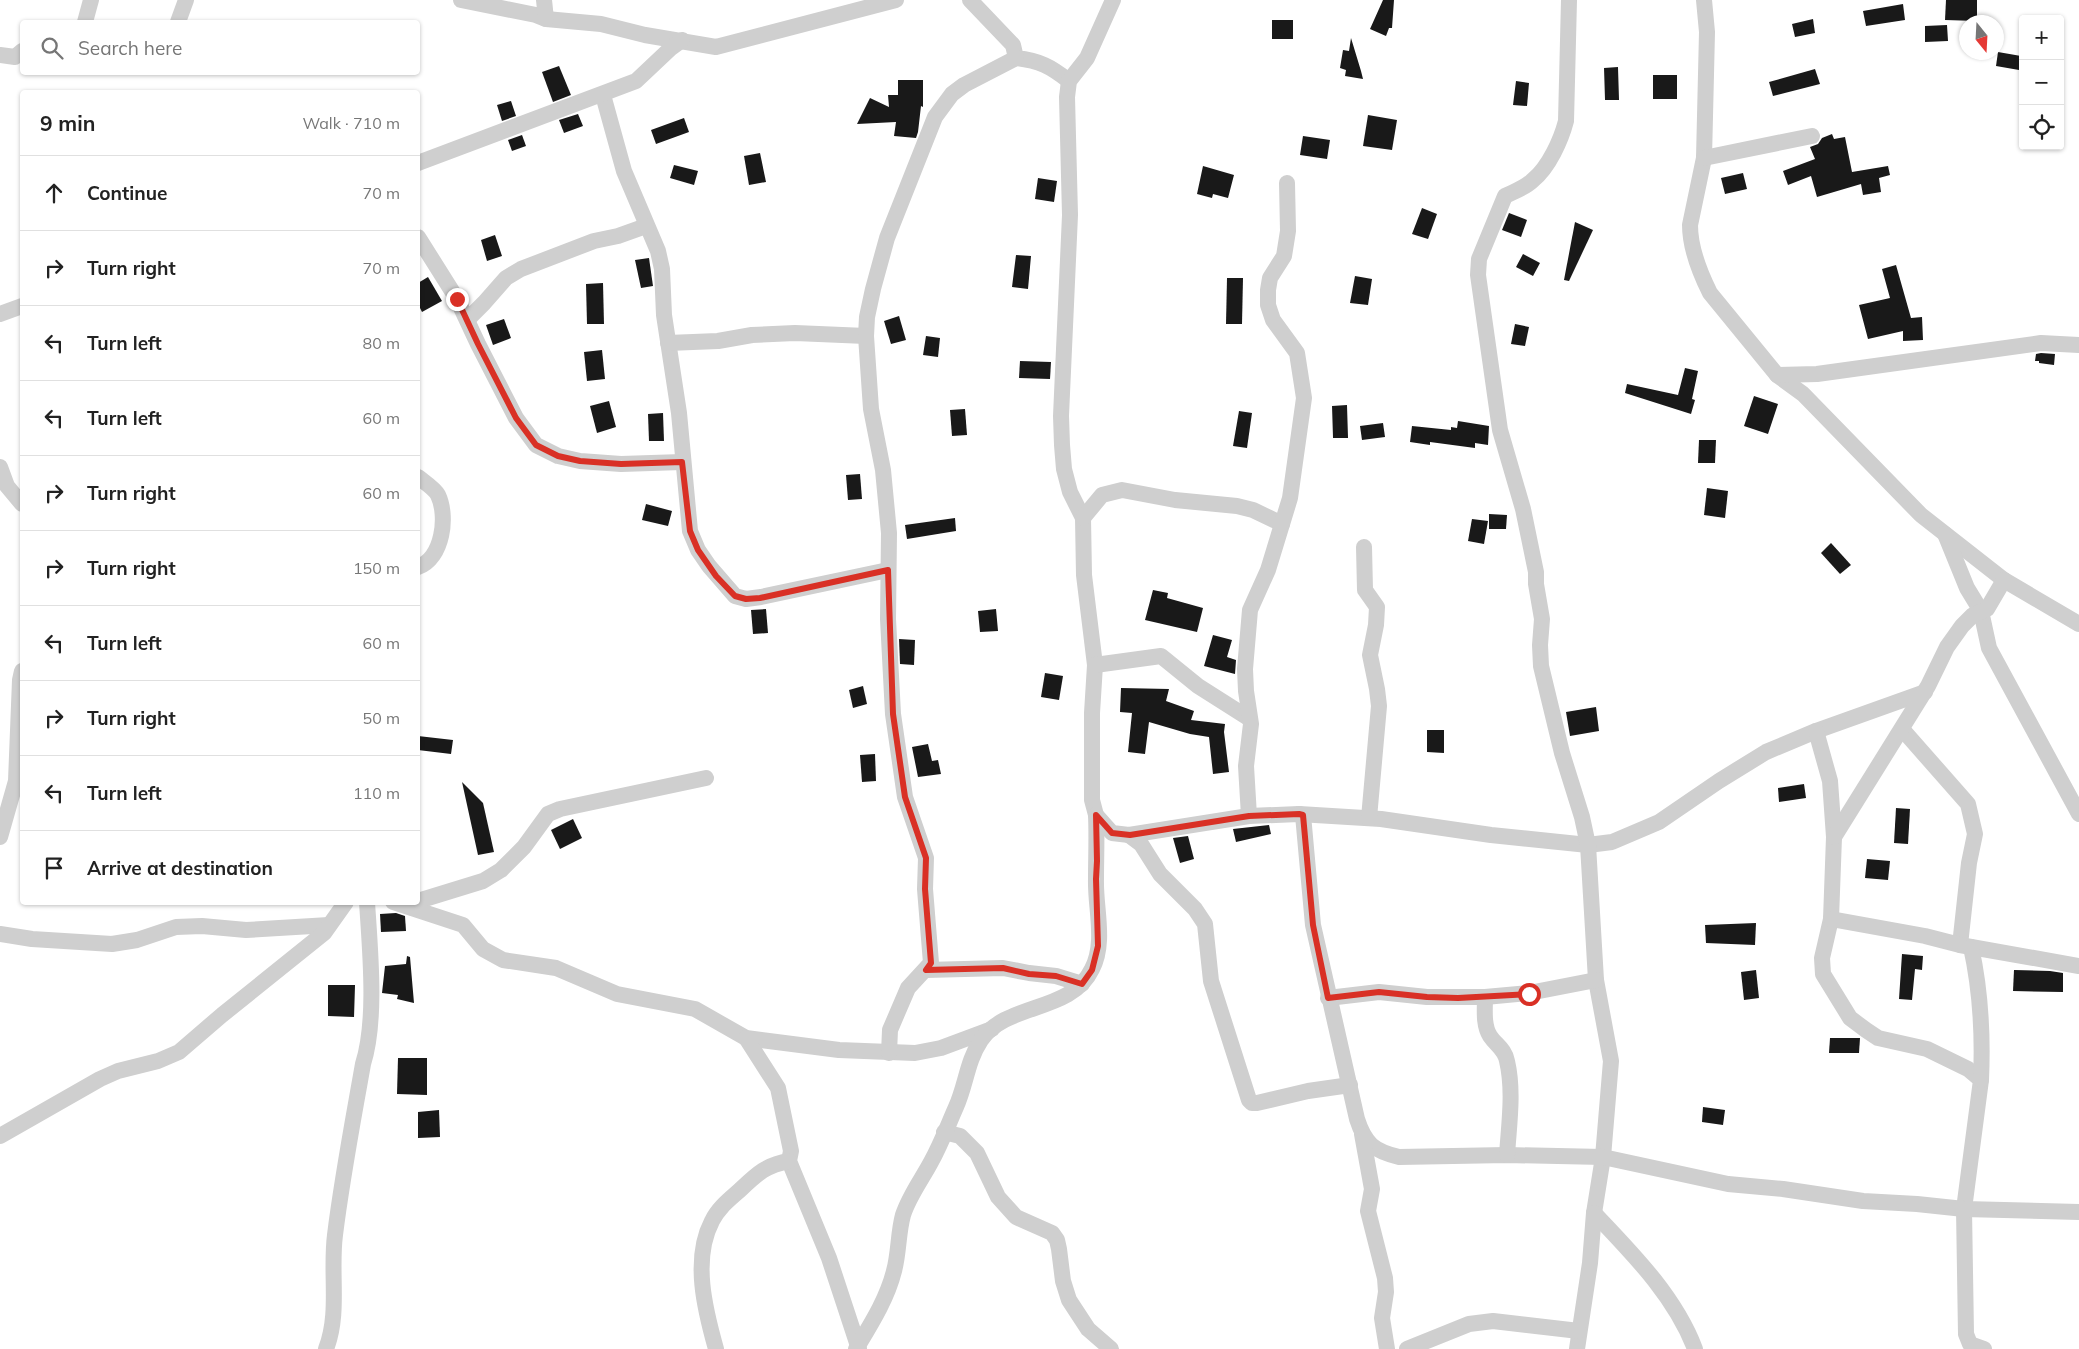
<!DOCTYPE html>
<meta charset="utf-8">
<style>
:root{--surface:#fff;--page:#f6f6f6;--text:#222;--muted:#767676;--line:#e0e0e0}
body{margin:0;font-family:Mulish,sans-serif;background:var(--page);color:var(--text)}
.controls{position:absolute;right:15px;top:15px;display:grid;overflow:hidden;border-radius:5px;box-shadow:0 1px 4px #0004}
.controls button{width:45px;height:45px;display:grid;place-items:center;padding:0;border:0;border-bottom:1px solid var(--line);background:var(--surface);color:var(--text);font:25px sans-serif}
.compass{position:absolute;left:1959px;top:15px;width:45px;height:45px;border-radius:50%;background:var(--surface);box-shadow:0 1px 4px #0004;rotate:162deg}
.stop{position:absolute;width:15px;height:15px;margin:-11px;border:4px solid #d93025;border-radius:50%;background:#fff}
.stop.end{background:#d93025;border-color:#fff;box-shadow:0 1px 5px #0008}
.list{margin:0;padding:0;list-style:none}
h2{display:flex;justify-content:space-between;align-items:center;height:65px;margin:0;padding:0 20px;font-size:21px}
h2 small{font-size:16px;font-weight:400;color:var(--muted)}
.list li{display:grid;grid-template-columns:32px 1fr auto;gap:15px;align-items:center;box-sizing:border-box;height:75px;padding:0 20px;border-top:1px solid var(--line)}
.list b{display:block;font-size:19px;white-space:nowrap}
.list em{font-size:16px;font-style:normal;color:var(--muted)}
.icon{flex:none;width:28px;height:28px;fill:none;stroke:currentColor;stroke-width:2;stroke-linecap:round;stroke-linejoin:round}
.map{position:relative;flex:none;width:2079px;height:1349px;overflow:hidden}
.search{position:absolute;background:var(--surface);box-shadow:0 1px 4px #0004;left:20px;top:20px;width:400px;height:55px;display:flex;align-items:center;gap:12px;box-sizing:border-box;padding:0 18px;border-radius:5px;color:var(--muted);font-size:19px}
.panel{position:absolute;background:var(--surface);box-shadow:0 1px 4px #0004;left:20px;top:90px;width:400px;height:815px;border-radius:5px}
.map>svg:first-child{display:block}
</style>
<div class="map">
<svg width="2079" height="1349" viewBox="0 0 2079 1349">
<rect width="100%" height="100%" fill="#fff"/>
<g fill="#191919">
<path d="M1383,0H1394L1392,28H1389L1386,36L1370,29Z"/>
<path d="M1946,0H1977V21L1945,20Z"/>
<path d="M1903,4L1905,20L1866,26L1863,11Z"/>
<path d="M1813,19L1815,33L1795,37L1792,24Z"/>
<rect x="1272" y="20" width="21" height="19"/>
<path d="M1947,25L1948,41L1925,42V26Z"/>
<path d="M1351,38L1361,71L1363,79L1345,76L1346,70L1340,68L1343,50L1349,51Z"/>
<path d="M1998,52L2021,56L2019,70L1996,66Z"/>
<path d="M559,66L571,95L553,102L542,72Z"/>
<path d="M1618,67L1619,100H1605L1604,68Z"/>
<path d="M1815,69L1820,84L1773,96L1769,82Z"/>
<rect x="1653" y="75" width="24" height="24"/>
<path d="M898,80H923V107L921,106L918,132L916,138L894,136L896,122L857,124L870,98L889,107L888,95H898Z"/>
<path d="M1516,81L1529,83L1527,106L1513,105Z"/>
<path d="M511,101L516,116L502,121L497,105Z"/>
<path d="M578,114L583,126L564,133L559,120Z"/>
<path d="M1368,115L1397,120L1392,150L1363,146Z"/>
<path d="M684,118L689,132L656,144L651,130Z"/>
<path d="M1832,134L1834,139L1845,137L1852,172L1888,166L1890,175L1879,178L1881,192L1863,195L1861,184L1817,197L1811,176L1788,185L1783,171L1815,159L1810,147L1818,144L1822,138Z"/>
<path d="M522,135L526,146L512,151L508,140Z"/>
<path d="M1303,136L1330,140L1327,159L1300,155Z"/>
<path d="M760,153L766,182L749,185L744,156Z"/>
<path d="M674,165L698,171L694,185L670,178Z"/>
<path d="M1203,166L1234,175L1228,198L1213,194L1212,198L1197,194Z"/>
<path d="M1743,173L1747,189L1725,194L1721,178Z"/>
<path d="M1038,178L1057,181L1054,202L1035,199Z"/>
<path d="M1422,208L1437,214L1428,239L1412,234Z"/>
<path d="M1509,213L1527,220L1521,237L1502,230Z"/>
<path d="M1575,222L1593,230L1569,281L1564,280Z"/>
<path d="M495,235L502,256L487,261L481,240Z"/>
<path d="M1523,254L1540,263L1533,276L1516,267Z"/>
<path d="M1016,255L1031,256L1028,289L1012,287Z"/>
<path d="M649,258L653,286L641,288L635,260Z"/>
<path d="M1896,265L1911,318L1922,317L1923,340L1903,341V331L1868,339L1859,305L1890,298L1882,269Z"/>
<path d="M1355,276L1372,279L1368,305L1350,303Z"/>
<path d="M428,277L442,301L422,312L418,304V283Z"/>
<path d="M1227,278H1243L1242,324H1226Z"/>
<path d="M603,283L604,324H587L586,284Z"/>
<path d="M899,316L906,340L891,344L884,321Z"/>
<path d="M504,319L511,338L493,345L486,325Z"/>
<path d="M1515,324L1529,327L1525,346L1511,344Z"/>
<path d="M926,336L940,338L938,357L923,355Z"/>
<path d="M602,350L605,379L587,381L584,352Z"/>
<path d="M2041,353L2055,354L2054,365L2039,363V361H2035L2036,354Z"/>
<path d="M1020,361L1051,362L1050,379L1019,378Z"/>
<path d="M1685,368L1698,371L1692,399L1695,400L1691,414L1625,393L1627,384L1678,395Z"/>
<path d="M1754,396L1778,404L1768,434L1744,426Z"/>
<path d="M609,401L616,427L597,433L590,406Z"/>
<path d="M1347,405L1348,438H1333L1332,406Z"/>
<path d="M965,409L967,435L952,436L950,410Z"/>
<path d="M1239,411L1252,413L1247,448L1233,446Z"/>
<path d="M663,413L664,441H649L648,414Z"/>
<path d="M1458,421L1489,426L1488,445L1475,443V448L1430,442V445L1410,442L1412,426L1451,430V427L1457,428Z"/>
<path d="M1383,423L1385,437L1362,440L1360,426Z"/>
<path d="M1699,440H1716L1715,463H1698Z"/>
<path d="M860,474L862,499L848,500L846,475Z"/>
<path d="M1707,488L1728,491L1725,518L1704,515Z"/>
<path d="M646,504L672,511L668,526L642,520Z"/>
<path d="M1489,514L1507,515L1506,529H1489Z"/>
<path d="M955,518L956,531L907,539L905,525Z"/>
<path d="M1472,519L1488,521L1484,544L1468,541Z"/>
<path d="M1831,543L1851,565L1840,574L1821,553Z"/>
<path d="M1153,590L1168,593L1167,598L1203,608L1197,632L1145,620Z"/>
<path d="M766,609L768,633L753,634L751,610Z"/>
<path d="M996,609L998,631L980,632L978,611Z"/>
<path d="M1213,635L1232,640L1227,657L1236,660L1235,674L1204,666Z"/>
<path d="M899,639L915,640L914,665L900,664Z"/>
<path d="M1045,673L1063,676L1059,700L1041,697Z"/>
<path d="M863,686L867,704L853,708L849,690Z"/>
<path d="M1121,688L1169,689L1166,701L1194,711L1191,720L1225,724L1224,732L1229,772L1213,774L1209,737L1190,734L1149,722L1145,754L1128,752L1132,713L1120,712Z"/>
<path d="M1596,707L1599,731L1570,736L1566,712Z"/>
<path d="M1427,730H1444V753L1427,752Z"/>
<path d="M418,736L453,740L451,754L418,750Z"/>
<path d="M928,744L932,761L938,760L941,774L918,777L912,747Z"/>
<path d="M875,754L876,781L862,782L860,755Z"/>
<path d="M462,782L483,803L494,852L478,855Z"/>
<path d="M1804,784L1806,798L1779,802L1778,788Z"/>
<path d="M1896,808L1910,809L1908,844L1894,843Z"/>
<path d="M573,819L582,838L560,849L551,830Z"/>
<path d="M1269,825L1271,834L1236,842L1233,829Z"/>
<path d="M1188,836L1194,859L1180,863L1173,838Z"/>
<path d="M1867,859L1890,861L1888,880L1865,878Z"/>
<path d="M396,913L405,916L406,931L381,932L380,914Z"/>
<path d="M1756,923L1755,945L1706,943L1705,925Z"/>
<path d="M1902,954L1923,956L1922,970L1915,969L1912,1000L1899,999Z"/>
<path d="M407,956L410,957L414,1003L397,999L398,995L382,993L385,966L406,964Z"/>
<path d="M1756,970L1759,998L1744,1000L1741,972Z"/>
<path d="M2014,970L2050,971L2063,973V992L2013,991Z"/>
<path d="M328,985H355L354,1017L328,1016Z"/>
<path d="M1830,1038H1860L1859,1053H1829Z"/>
<path d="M398,1058H427V1095L397,1094Z"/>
<path d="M1703,1107L1725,1110L1723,1125L1702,1122Z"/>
<path d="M439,1110L440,1137L418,1138V1112Z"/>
</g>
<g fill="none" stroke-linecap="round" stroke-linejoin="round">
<g stroke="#cfcfcf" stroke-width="16">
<path d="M461,0L536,15L546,19L601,24L645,35L716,47L896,0"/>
<path d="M544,0L546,19"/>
<path d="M970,0L1013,45L1016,58C1040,61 1050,66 1069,81"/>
<path d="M1113,0L1087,58L1069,81L1067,97L1070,215L1061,416L1062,445L1064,469L1070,492L1083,518L1084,575L1095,665L1092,713V800L1096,815L1112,833L1129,835L1249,816L1299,814L1381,819L1491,835L1588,845L1612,842L1659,822L1719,781L1766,752L1816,731L1925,692"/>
<path d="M1569,0L1566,121C1561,140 1549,167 1533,180C1525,188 1515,191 1505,196L1479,259L1478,275L1500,430L1523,509L1536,572V584L1542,619L1540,645L1541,666L1562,753L1582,817L1588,845L1596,980L1611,1061L1603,1157L1594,1213L1590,1263L1577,1349"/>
<path d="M1704,0L1707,32L1704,158L1690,225C1690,247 1700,273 1710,293L1777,375L1803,394L1921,515L2004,580L2079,624"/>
<path d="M85,22L91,0"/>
<path d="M178,22L186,0"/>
<path d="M0,55L15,57L22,51"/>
<path d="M603,95L624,171L658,251L662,269L664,315L679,413L690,531L698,550L709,566L735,596L746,599L761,597L888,570"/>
<path d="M1704,158L1812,136"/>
<path d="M418,163L636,81L671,48L682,40"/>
<path d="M418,237L457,299L478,344L516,418L536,445L558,456L580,461L621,464L682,462"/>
<path d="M0,314L22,306"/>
<path d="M468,319L484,303L506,278L521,269L594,241L618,236L646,226"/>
<path d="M668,343L718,341L752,335L795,333L866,336"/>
<path d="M1777,375L1817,374L2041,343L2079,345"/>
<path d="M0,467L7,486L22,504"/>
<path d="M418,477C424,482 434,488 438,495C448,516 443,558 418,567"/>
<path d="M1083,518L1102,495L1122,490L1175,500L1237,506L1253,510L1282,524"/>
<path d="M1945,534L1967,588L1981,611L1989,648L2079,814"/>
<path d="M1364,547L1365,590L1377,607L1376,625L1370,655L1377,689L1379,706L1369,818"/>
<path d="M1095,665L1161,656L1198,686L1250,719"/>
<path d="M1902,729L1968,804L1975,834L1969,863L1960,945"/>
<path d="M1816,731L1830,781L1834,837L1831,919L1822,958L1823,974L1850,1018L1866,1030L1878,1038L1927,1049L1968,1069L1981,1080L1964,1209L1966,1334L1970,1344L1984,1349"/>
<path d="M1299,814L1303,815L1313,925L1357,1119C1365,1144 1374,1151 1399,1157L1507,1155L1603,1157L1728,1184L1783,1189L1863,1201L1917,1204L1964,1209L2079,1212"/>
<path d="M1249,816L1246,766L1251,724L1246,691L1245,669L1250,610L1268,570L1290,498L1304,398L1297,353L1273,320L1268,305V290L1270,278L1284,256L1288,231L1287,183"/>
<path d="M1129,835L1141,844L1160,874L1195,909L1205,924L1211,981L1249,1100L1252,1103H1257L1308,1091L1350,1085"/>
<path d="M0,837L16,781L20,680L22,671"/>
<path d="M1834,837L1928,686L1947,647L1962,626L1973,615L1987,609L2004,580"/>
<path d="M418,901L483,881L501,870L524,847L548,814L560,809L706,778"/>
<path d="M393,902L463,925L483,949L503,960L556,968L617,994L695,1009L746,1038L839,1050L915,1053L941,1048L992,1029"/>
<path d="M1831,919L1925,936L1960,945L2079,966"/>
<path d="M0,934L32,939L112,944L137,940L176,927L202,926L246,930L329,925"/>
<path d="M1971,947C1981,992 1983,1035 1981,1080"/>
<path d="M926,970L1003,968L1029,973L1056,976L1082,984"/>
<path d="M1485,997C1485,1009 1483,1025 1490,1036C1496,1045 1505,1049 1507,1061C1514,1091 1509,1124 1507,1155"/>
<path d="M1328,998L1379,992L1427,997H1485L1529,993L1596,980"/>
<path d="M746,1038L778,1088L791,1151L789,1161L829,1258L859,1349"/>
<path d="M889,1053L890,1030L908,988L931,963L925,889L926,858L905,797L893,714L888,619L889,533L883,470L871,409L866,336L867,317L873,289L887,238L935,117L952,94L964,85L1016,58"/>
<path d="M944,1132L960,1136L977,1153L998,1197L1016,1217L1052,1233L1057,1240L1059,1249L1063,1281L1069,1300L1088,1329L1111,1349"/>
<path d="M1362,1134L1372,1189L1368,1211L1385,1278L1386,1292L1382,1318L1387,1349"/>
<path d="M0,1136L100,1079L118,1071L158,1061L179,1052L222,1015L324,933L346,902"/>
<path d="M1594,1213C1632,1253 1675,1296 1695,1349"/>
<path d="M326,1349C340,1313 330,1273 335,1235C342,1178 353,1121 363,1064C377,1020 370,950 367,902"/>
<path d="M716,1349C705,1310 692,1259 712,1221C718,1208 730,1199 740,1190C757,1174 766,1165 789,1161"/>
<path d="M856,1349C871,1324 887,1299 894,1271C899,1253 898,1233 903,1215C909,1196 922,1179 931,1162C941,1144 948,1125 956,1107C966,1085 967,1061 981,1040C1007,1002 1071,1013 1092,969C1106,942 1095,908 1096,879C1096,858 1097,837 1096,815"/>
<path d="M1407,1349L1469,1324L1493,1321L1579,1331"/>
</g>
</g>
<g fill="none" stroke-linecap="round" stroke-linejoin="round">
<path stroke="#d93025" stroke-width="6" d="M457,299L478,344L516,418L536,445L558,456L580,461L621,464L682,462L690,531L698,550L716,576L735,596L746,599L760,598L888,570L893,714L905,797L926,858L925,889L931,963L926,970L1003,968L1029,974L1056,976L1082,984L1092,970L1098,946L1096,879L1097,861L1096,815L1112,833L1130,835L1249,816L1299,814L1303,815L1313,925L1328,998L1379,992L1427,997L1458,998L1529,994"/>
</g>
</svg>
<div class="controls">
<button>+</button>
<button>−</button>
<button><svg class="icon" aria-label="locate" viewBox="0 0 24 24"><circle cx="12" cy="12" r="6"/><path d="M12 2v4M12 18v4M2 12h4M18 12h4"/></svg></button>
</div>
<svg class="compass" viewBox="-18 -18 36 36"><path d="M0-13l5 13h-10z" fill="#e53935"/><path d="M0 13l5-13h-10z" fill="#767676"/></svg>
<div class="stop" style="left:1529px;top:994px"></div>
<div class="stop end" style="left:457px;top:299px"></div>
<div class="search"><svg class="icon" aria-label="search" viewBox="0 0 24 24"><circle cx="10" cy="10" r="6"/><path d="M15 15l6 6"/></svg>Search here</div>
<section class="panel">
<h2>9 min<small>Walk · 710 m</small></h2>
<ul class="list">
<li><svg class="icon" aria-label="ahead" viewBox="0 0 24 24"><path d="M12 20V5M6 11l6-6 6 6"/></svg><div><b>Continue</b></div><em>70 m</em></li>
<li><svg class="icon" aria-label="right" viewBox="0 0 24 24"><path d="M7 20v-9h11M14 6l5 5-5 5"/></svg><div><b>Turn right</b></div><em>70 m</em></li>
<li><svg class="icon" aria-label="left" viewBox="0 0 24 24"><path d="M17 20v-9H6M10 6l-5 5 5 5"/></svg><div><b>Turn left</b></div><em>80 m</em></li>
<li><svg class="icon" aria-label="left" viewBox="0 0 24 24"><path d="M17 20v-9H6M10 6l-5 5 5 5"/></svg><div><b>Turn left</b></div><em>60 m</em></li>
<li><svg class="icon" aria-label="right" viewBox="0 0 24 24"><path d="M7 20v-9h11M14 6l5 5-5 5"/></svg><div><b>Turn right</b></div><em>60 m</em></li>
<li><svg class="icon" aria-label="right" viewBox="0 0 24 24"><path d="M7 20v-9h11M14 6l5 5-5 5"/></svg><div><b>Turn right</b></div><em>150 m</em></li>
<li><svg class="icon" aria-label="left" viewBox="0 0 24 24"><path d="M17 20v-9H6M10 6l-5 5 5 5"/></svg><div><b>Turn left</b></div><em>60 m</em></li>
<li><svg class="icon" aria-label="right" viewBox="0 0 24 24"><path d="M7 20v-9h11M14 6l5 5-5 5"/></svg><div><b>Turn right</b></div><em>50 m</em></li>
<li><svg class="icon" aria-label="left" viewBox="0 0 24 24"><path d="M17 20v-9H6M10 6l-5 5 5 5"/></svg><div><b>Turn left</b></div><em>110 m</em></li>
<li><svg class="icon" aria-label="arrive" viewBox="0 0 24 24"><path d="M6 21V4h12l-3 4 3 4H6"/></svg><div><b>Arrive at destination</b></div></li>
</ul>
</section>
</div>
